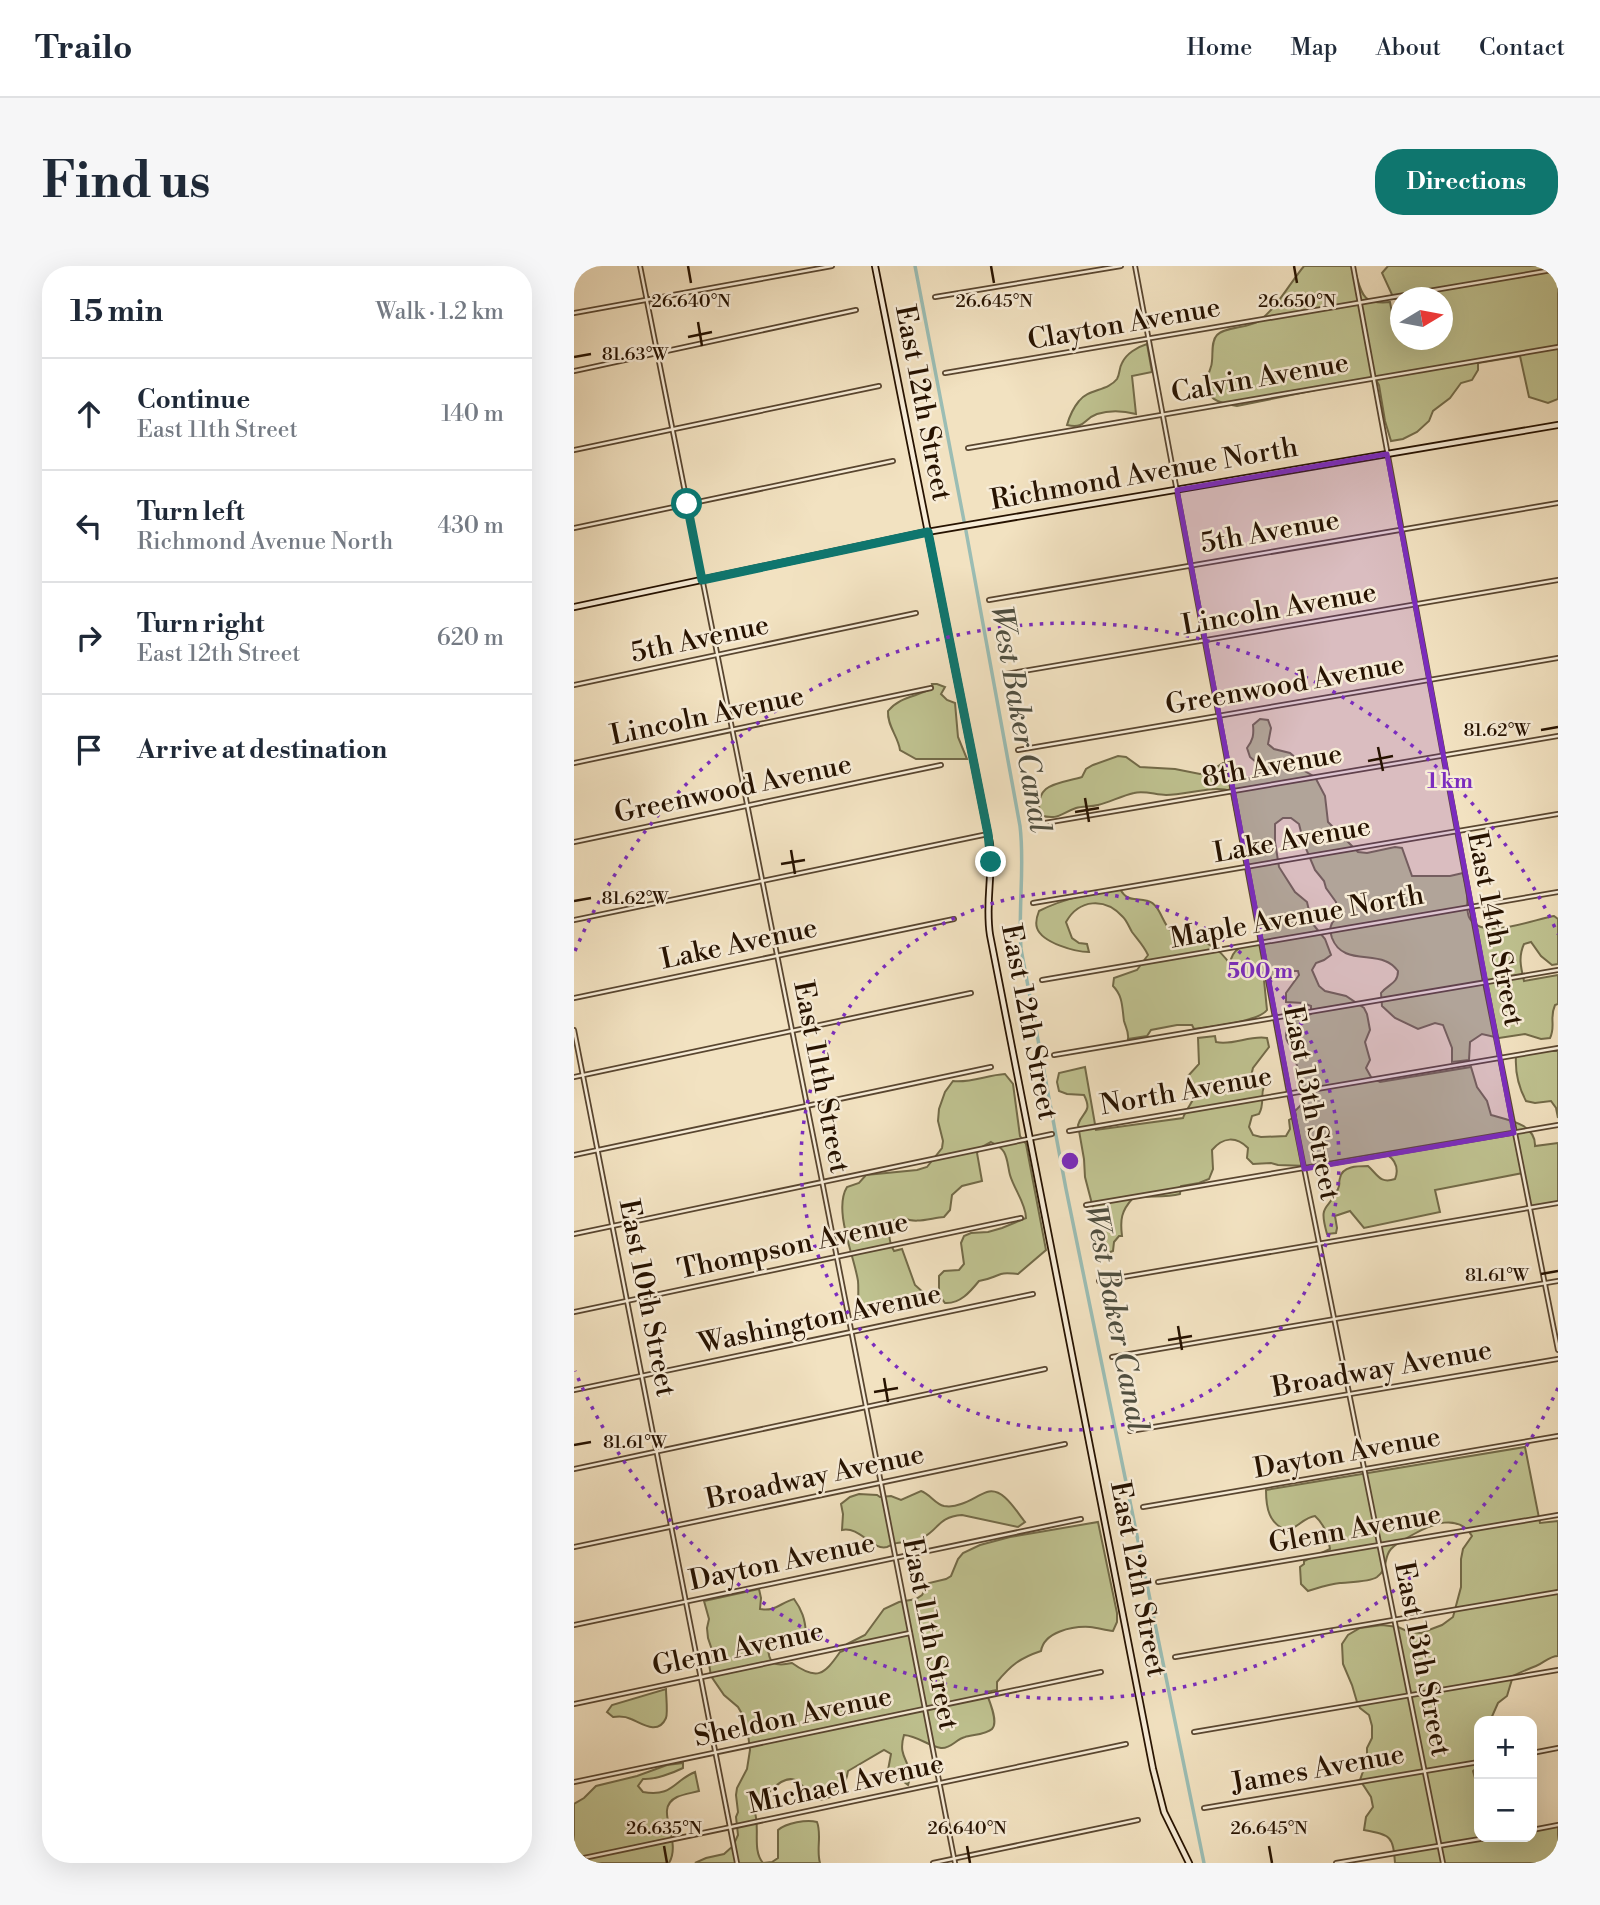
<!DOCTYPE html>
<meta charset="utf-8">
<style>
:root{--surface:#fff;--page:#f6f6f7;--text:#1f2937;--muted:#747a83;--line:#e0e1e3;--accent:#0f766e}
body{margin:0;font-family:"Libre Bodoni",serif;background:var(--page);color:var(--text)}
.controls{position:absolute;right:21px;bottom:21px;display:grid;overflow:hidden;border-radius:14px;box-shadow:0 7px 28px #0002}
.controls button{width:63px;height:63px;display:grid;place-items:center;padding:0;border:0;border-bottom:2px solid var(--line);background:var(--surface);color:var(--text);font:35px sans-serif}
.compass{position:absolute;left:816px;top:21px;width:63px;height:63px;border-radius:50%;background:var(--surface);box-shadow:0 7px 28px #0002;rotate:80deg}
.stop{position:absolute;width:21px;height:21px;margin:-16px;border:5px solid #0f766e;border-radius:50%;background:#fff}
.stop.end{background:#0f766e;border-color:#fff;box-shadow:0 2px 7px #0008}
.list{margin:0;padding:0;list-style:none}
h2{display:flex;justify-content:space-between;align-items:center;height:91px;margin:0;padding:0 28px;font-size:30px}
h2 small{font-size:23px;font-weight:400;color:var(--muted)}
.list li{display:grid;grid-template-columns:46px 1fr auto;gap:21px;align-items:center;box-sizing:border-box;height:112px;padding:0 28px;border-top:2px solid var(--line)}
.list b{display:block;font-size:26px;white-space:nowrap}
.list p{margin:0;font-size:23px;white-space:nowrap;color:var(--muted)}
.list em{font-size:23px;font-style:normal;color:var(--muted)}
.icon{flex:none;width:38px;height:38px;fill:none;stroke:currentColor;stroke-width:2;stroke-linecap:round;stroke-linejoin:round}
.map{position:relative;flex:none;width:984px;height:1597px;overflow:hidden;border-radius:28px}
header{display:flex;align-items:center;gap:42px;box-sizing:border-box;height:98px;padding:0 35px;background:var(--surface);border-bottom:2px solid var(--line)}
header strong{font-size:33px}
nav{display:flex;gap:38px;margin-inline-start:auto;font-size:24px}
.intro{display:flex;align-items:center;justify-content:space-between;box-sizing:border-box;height:168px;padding:0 42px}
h1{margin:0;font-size:49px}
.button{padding:18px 32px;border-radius:28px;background:var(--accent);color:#fff;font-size:24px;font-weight:700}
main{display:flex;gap:42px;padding:0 42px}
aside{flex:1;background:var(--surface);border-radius:28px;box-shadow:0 7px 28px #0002}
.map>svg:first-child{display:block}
</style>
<header>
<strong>Trailo</strong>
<nav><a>Home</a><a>Map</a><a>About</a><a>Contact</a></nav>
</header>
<div class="intro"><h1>Find us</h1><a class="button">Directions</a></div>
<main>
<aside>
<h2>15 min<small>Walk · 1.2 km</small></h2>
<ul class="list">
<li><svg class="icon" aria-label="ahead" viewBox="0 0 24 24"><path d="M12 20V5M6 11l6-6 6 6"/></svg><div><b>Continue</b><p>East 11th Street</p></div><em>140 m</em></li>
<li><svg class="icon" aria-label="left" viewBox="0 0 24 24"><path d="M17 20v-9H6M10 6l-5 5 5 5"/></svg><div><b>Turn left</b><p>Richmond Avenue North</p></div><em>430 m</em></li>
<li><svg class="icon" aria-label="right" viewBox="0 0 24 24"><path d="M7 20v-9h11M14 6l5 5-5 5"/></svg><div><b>Turn right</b><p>East 12th Street</p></div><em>620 m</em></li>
<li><svg class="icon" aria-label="arrive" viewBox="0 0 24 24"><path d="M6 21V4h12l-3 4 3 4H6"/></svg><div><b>Arrive at destination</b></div></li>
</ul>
</aside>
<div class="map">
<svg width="984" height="1597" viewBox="0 0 984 1597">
<rect width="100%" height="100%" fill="#f2e2c1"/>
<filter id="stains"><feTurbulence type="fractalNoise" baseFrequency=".00286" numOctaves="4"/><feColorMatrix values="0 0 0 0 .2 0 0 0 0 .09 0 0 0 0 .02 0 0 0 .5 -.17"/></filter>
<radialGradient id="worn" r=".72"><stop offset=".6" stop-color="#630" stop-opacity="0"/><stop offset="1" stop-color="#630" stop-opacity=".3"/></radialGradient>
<g fill="#bfc290" stroke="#726a48" stroke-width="2">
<path d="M730,0H777L780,2C788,26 786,39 816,36L822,69H826L827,74H869V32L820,33L808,7L814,0H984V133L974,137L955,131L946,90L904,97V104L898,114L887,117L876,132L859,145L855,155L843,166L829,173L817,175L811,155L805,119L801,112L663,140C645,137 629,134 634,110C635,105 638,101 638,95C639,87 637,75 643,69C650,61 675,62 685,55C702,43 716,17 730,0Z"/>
<path d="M573,78L578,106L558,110L562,148C550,145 536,144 523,148C509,153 512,163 493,159C495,152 500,141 505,135C514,123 534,125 543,113C546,108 545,102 548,97C552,88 563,81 573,78Z"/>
<path d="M358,418H363L371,421L367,428L373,434L381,437L384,471L393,493H342L326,484C324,470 313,460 314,445C326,430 343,431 359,422Z"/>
<path d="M686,453L694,454L697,462L694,478L700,483L716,487L723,493L729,504L741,511L751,530L754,556L784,586L793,587L821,581L828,582L838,610H876L889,607C890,614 893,622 893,629C894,636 892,644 895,651C907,676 960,653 980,650L984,653V698L978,699L967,690L957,676L950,678C944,691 947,702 950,715L984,709V738L981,739C975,752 982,760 976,772L967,773L951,768L925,772L908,768L896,776L895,794L878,796V782L869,759L861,757L844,763L821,752L808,740L807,727C814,718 824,718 824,705C820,700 817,697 811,695C793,688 767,696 758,672C755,663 756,658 762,652V636L752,622L750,615L741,604L730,578L725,558L717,552H709L701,558V576L705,601L721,626L733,636L738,657L751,673L757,689L750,694L742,697L738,704L745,720L751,725L772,730L790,742L793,748L796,764L791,776L796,794L792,802L797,811L806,816L897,801L903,821L913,835L917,849C934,854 962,858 961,880L984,877V936L954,942L949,907L861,924L866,946L790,962L776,945L761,950L763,962L762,967L753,968C744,936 754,946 764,923C767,915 764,919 766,912C768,900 784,900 794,900C804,909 806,918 821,913C826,901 819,887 805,888L734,900L704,899L697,897L679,898L673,892L674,882C662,870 649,871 638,884L639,903L635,913L625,917L607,920L606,928C590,932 574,929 559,932C547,945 546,954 548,970H545L540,976L539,985L531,988L511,911L510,893L504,859C508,845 519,847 510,829L493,828L485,825L483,816L485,807L511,801L522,864L609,852C615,835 631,828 614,810L625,798L624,772L641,770L642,776C659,780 675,769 693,772L695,781L679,802L677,810L690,820C686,831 691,837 685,848L678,850L675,861L679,869L687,871L712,870L716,863L715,854L722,850L721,845L731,835L730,829L734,828L727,818L719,782C710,775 711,767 715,757L737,748L739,744H737V740L729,737L712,736V727L725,709L724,705H712L705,710L690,714L693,744C684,756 636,761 620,763L618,759H603L577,764L573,770L554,773C555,766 552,762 550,755C548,741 549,730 539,720L540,712L563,704L574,689C570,680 564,674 558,666C555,661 553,655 549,651C531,631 505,633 492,656L498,672L505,677L513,678L515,686C502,686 468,677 463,662C461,656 463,650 465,645C491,632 517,627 546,623C554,637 561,631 574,635C586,638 588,657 597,665C603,670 610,671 617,672C637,677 645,683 656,698C658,682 669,679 684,676L685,669L657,525C639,519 613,529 592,529C582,529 570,524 560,527C547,530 536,536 524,539C516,541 509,540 502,542C487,547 484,555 466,549C460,516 485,518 508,511L512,503L519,499L544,490L552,491L566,501L601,503L626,508L635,506L649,497L657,500L668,514C678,512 684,510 689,502L676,491L673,482C679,474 680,469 679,459Z"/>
<path d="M959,785H984V852L982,842L977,835L961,837L952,835C945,822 941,805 942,790Z"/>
<path d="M431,808L439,818L446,870L452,878L472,984L444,1008C439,1008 433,1006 427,1008C418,1011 417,1013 405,1015C396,1026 386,1038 371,1037L365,1029V1010L370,1005L385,1004L390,998L387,977L390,970L397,967L414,966L428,962L452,952C452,938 440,923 436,909C434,902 434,893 430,886C427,881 422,879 417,876L406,882L403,887L408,915L388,920L378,929L376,944L370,951C357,952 341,958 330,952L316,955C315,965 314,975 320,985L328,983L341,1019L351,1028L331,1040L296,1043L286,1049C283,1037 285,1026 284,1015C280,989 259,944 273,921L285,917L292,909L343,904L353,901L368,882L369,875L364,855L365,843L371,826L379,815C397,817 413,809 431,808Z"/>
<path d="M951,1181L966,1257L984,1255V1390C975,1390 970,1397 962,1400C954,1403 947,1406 939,1410L933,1430L924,1437L916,1455H905V1500L899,1505L905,1526V1571H958V1565L984,1560V1597H821C819,1570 817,1569 790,1564L792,1551L799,1541L797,1531L786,1514L793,1494V1482L798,1472V1460L795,1449L786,1442L783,1436L778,1419L769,1398L768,1378L774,1369L786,1362L808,1359L824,1361L835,1366L847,1367L868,1359L879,1351L887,1321V1293L889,1283L898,1270C884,1247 858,1258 840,1268C832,1273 823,1276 817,1283C809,1292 815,1302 803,1311C796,1316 775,1316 766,1317C755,1318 744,1322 734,1325L727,1318L726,1301L730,1298V1295L756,1283C754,1270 751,1259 741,1250C731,1251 724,1261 713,1265C695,1257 692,1243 692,1224Z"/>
<path d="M347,1225C356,1228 361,1238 370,1240C376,1241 382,1240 387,1238C397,1235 404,1229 413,1226C429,1221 442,1245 451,1256L444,1261L388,1249C364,1251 366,1262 350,1271C342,1276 332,1275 323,1277C319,1277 316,1280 313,1281C298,1285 286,1260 268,1264L269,1248L267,1238L276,1231L285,1228L303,1229L306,1231L317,1230L327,1234Z"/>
<path d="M524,1256L543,1347V1356L539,1365C531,1364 524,1362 516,1361C498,1360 470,1366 467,1385C446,1392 437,1399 423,1416V1424L412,1426C415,1434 425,1456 418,1463C413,1468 398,1469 391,1471C382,1473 377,1483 367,1482C354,1480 344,1470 330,1469C322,1495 342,1496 334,1519L314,1504L317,1488L310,1484L274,1505C271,1524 260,1534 240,1534C233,1528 229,1517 221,1514C206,1508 186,1536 181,1547C186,1563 178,1584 189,1597L198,1596L204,1592V1564C212,1557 233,1553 243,1556C248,1569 242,1583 246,1597H121L132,1592L150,1588L159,1580L164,1569L162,1551L164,1546L162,1529L163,1522L173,1503L176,1484L174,1468L168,1448L164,1441L150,1429L137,1410L135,1398L139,1387L134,1372L133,1362L135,1353L130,1335L185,1323L187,1332L186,1343C201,1346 206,1337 220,1333C228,1344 231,1353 232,1367L213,1370L194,1379C194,1398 200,1401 218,1397C243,1415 250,1409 266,1386L269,1385L273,1378L291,1369L310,1343L325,1336L342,1333L348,1329L355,1317L372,1313L377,1310L384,1293L389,1287L406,1279L436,1271Z"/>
<path d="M92,1423C92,1430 94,1447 92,1452C84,1470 67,1457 57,1453C51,1450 46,1450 39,1451L33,1446L38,1439Z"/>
<path d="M109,1497V1502C99,1507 80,1514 69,1513L64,1520L69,1526C99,1531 99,1515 121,1506L125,1525C118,1527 110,1528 103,1531C78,1543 109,1573 95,1597H11L16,1596L13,1591L2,1593L0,1587V1538L10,1532L22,1520L63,1510L93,1499Z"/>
</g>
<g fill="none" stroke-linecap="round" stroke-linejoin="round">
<g stroke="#9bbdb4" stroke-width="3.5">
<path d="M341,0L390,255"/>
<path d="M392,265L446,560C451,600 444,642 447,683L492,923L630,1597"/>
</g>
<g stroke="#594630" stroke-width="6">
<g id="street">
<path d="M66,0L248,915L381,1597"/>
<path d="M561,0L715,827L869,1597"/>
<path d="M779,0L911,716L984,1084"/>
<path d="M361,31L547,0"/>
<path d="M0,47L258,0"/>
<path d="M0,105L282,44"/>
<path d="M371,107L984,3"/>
<path d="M394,182L984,81"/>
<path d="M0,184L305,120"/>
<path d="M0,262L319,195"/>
<path d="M415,334L984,237"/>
<path d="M432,408L984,314"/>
<path d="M0,419L342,347"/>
<path d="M444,484L984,392"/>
<path d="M0,497L357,422"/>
<path d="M459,559L984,470"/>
<path d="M0,576L367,499"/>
<path d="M459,637L984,548"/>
<path d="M0,654L414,568"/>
<path d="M468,714L984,626"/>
<path d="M0,732L380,653"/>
<path d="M0,764L163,1597"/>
<path d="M480,789L984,704"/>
<path d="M0,811L397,727"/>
<path d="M495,865L984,782"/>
<path d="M0,889L417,801"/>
<path d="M512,939L984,859"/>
<path d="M0,968L478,868"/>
<path d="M525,1015L984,937"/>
<path d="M0,1046L447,952"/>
<path d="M538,1091L984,1015"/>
<path d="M0,1124L459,1028"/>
<path d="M556,1165L984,1093"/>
<path d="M0,1203L471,1103"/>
<path d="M569,1241L984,1170"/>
<path d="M0,1281L491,1178"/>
<path d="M584,1316L984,1249"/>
<path d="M0,1359L507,1253"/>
<path d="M601,1391L984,1326"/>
<path d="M0,1438L336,1367"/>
<path d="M620,1466L984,1404"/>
<path d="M958,1487L984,1482"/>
<path d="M0,1516L527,1406"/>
<path d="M630,1542L905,1496"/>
<path d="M958,1564L984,1559"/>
<path d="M0,1594L552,1478"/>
<path d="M359,1597L564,1554"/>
<path d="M762,1597L918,1571"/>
</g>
</g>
<g stroke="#261200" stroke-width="8">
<g id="secondary">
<path d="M301,0L416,578C419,609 411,637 416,669L579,1503L590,1546L615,1597"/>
<path d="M0,341L353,266L984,159"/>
</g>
</g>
<use href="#street" stroke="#f7ecd7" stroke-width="2.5"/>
<use href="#secondary" stroke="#f7ecd7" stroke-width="4.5"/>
</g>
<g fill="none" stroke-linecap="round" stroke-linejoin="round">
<path stroke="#0f766e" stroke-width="9" d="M113,238L128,314L354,266L414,568L417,596"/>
</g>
<path fill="#7b2cbf" fill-opacity="0.2" stroke="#7b2cbf" stroke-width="5" stroke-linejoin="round" d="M813,188L940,867L730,903L603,224Z"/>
<path fill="none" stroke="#261200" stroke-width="2.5" d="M114,0L117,17M417,0L420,17M720,0L723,17M124,56L128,80M114,71L138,66M0,91L17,88M967,464L984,461M804,481L809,505M794,495L819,490M511,532L515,556M501,546L525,542M217,584L221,608M207,598L231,594M0,635L17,632M967,1008L984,1005M604,1060L608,1084M594,1074L618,1070M310,1112L314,1136M300,1126L324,1122M0,1179L17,1176M90,1580L93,1597M393,1580L396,1597M695,1580L698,1597"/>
<g fill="none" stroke="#7b2cbf" stroke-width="3.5" stroke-dasharray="3.5 7">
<circle cx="496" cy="895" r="269"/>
<path d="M984 1122A538 538 0 0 1 1 1105M1 685A538 538 0 0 1 984 668"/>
</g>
<g text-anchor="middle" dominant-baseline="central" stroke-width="5" stroke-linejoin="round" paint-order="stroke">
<g font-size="28" fill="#261200" stroke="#f7ecd7">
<text transform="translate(550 58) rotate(-10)">Clayton Avenue</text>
<text transform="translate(686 112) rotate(-10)">Calvin Avenue</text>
<text transform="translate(349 137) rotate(79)">East 12th Street</text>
<text transform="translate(570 208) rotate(-10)">Richmond Avenue North</text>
<text transform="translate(696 266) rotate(-10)">5th Avenue</text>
<text transform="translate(705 343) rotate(-10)">Lincoln Avenue</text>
<text transform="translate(126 373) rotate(-12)">5th Avenue</text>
<text transform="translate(711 419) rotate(-10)">Greenwood Avenue</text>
<text transform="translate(133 450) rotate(-12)">Lincoln Avenue</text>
<text transform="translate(698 500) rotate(-10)">8th Avenue</text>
<text transform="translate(159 523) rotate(-12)">Greenwood Avenue</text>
<text transform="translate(718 574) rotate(-10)">Lake Avenue</text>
<text transform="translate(723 651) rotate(-10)">Maple Avenue North</text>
<text transform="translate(921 663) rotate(79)">East 14th Street</text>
<text transform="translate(165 678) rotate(-12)">Lake Avenue</text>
<text transform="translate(455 756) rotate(79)">East 12th Street</text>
<text transform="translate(247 811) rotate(79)">East 11th Street</text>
<text transform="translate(612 825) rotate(-10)">North Avenue</text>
<text transform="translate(737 837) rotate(79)">East 13th Street</text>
<text transform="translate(219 980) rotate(-12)">Thompson Avenue</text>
<text transform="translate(73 1032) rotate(79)">East 10th Street</text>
<text transform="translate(246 1053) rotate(-12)">Washington Avenue</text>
<text transform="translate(808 1103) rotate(-10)">Broadway Avenue</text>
<text transform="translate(773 1187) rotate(-10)">Dayton Avenue</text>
<text transform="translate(241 1211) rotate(-12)">Broadway Avenue</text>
<text transform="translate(781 1263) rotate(-10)">Glenn Avenue</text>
<text transform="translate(208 1296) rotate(-12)">Dayton Avenue</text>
<text transform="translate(564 1313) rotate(79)">East 12th Street</text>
<text transform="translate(356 1368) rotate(79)">East 11th Street</text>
<text transform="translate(164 1383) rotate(-12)">Glenn Avenue</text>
<text transform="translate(848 1393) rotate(79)">East 13th Street</text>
<text transform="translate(219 1451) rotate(-12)">Sheldon Avenue</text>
<text transform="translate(744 1503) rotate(-10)">James Avenue</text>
<text transform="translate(272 1518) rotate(-12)">Michael Avenue</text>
</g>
<g font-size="30" font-style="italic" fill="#4f4e3f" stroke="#f7ecd7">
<text transform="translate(446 453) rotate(80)">West Baker Canal</text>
<text transform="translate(542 1052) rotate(79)">West Baker Canal</text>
</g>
</g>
<g font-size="18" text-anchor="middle" fill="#261200" stroke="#f7ecd7" stroke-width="5" stroke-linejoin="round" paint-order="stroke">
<text x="117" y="41">26.640°N</text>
<text x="420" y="41">26.645°N</text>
<text x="723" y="41">26.650°N</text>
<text x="61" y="94">81.63°W</text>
<text x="923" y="470">81.62°W</text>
<text x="61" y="638">81.62°W</text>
<text x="923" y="1015">81.61°W</text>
<text x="61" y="1182">81.61°W</text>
<text x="90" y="1568">26.635°N</text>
<text x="393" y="1568">26.640°N</text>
<text x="695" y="1568">26.645°N</text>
</g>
<circle cx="496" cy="895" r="10" fill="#7b2cbf" stroke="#f7ecd7" stroke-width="3.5"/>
<g font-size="21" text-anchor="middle" font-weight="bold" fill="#7b2cbf" stroke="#f7ecd7" stroke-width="5" stroke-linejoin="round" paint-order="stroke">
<text x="876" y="522">1 km</text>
<text x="686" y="712">500 m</text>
</g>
<rect width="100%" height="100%" filter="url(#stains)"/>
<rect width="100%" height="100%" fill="url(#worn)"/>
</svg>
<div class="controls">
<button>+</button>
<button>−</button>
</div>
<svg class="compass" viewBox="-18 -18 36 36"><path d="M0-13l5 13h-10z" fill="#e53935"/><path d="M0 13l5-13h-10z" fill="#747a83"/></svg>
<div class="stop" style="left:113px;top:238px"></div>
<div class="stop end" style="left:417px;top:596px"></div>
</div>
</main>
